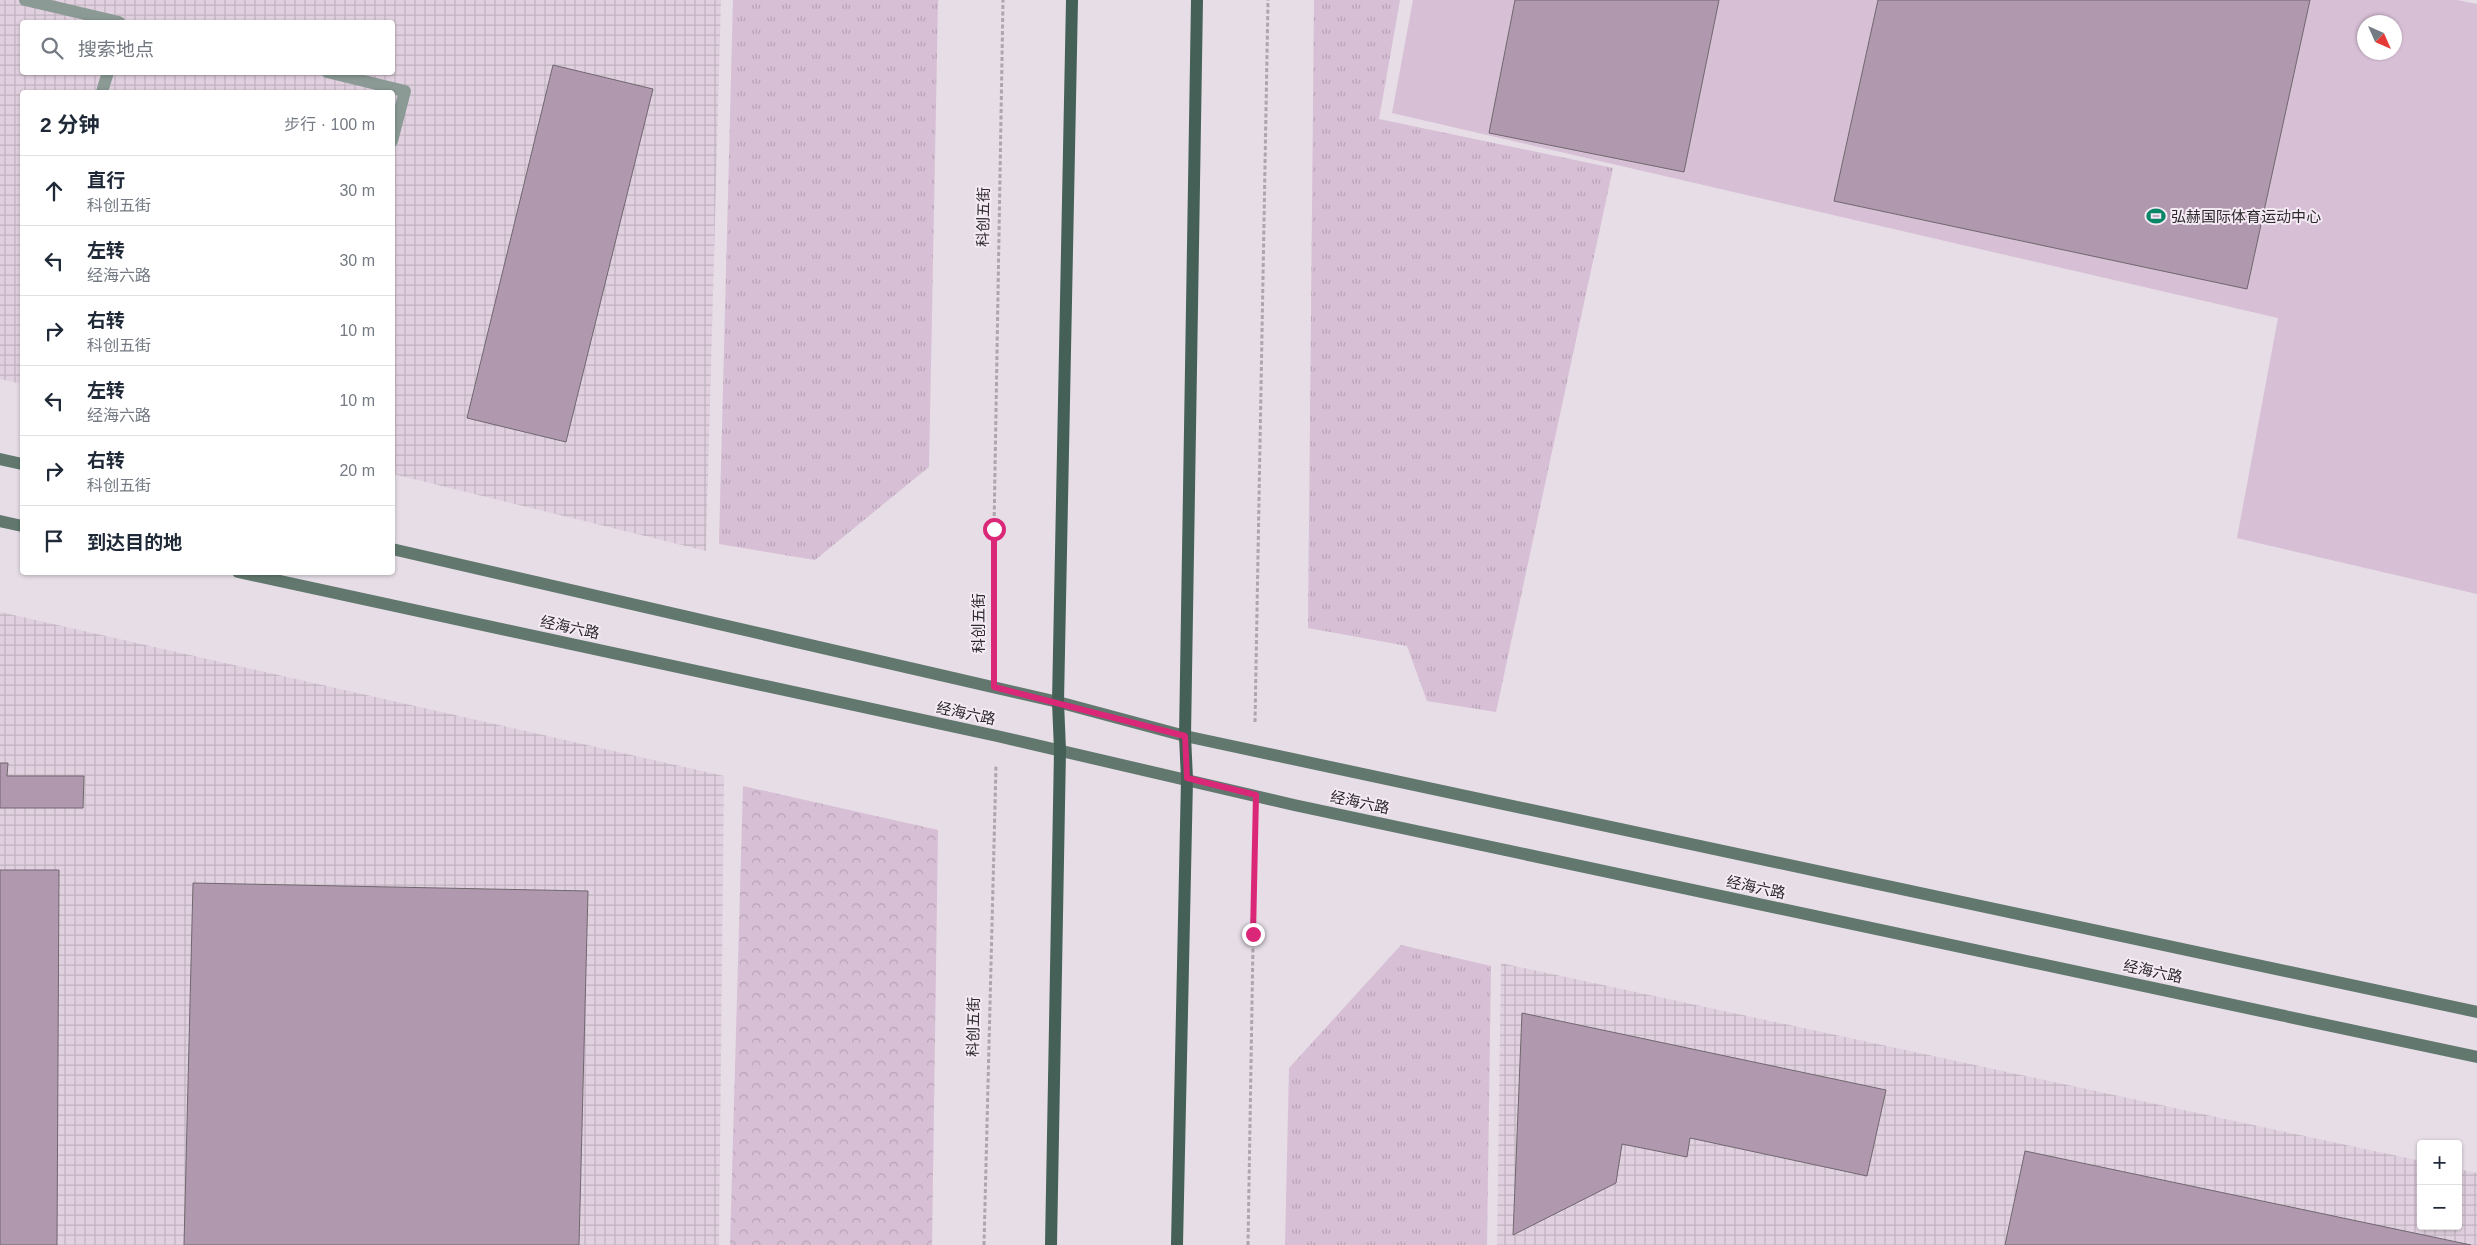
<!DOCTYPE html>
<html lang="zh">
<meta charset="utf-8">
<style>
:root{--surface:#fff;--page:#f2f2f3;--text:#1f2937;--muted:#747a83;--line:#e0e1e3}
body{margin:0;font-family:Helvetica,"Noto Sans SC",sans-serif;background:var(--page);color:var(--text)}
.controls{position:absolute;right:15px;bottom:15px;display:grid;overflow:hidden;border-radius:5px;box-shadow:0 1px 4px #0004}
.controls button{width:45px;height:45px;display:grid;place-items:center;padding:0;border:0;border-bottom:1px solid var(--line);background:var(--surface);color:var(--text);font:25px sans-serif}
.compass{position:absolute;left:2357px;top:15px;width:45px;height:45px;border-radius:50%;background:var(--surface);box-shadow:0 1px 4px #0004;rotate:135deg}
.stop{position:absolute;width:15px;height:15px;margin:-11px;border:4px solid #db2777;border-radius:50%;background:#fff}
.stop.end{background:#db2777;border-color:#fff;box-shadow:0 1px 5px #0008}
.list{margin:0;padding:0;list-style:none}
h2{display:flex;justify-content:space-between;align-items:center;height:65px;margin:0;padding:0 20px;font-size:21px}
h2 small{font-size:16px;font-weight:400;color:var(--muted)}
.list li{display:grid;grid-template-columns:32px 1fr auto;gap:15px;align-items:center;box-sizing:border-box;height:70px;padding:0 20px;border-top:1px solid var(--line)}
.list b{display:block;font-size:19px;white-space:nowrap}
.list p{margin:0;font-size:16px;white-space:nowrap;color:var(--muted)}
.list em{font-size:16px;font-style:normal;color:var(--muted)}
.icon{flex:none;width:28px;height:28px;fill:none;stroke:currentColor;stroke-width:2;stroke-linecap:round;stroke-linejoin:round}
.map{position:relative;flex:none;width:2477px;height:1245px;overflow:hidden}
.search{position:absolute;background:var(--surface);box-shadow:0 1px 4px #0004;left:20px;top:20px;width:375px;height:55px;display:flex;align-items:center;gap:12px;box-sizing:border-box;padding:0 18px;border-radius:5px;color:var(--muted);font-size:19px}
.panel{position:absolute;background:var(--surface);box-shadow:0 1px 4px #0004;left:20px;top:90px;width:375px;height:485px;border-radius:5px}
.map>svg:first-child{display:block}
</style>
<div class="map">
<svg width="2477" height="1245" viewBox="0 0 2477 1245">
<defs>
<pattern id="industrial-grid" width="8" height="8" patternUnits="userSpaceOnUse" patternTransform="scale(1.25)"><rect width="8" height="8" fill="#e1d1e0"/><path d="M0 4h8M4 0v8" fill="none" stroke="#c1b3c0"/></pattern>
<pattern id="forest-crowns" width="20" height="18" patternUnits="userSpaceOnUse" patternTransform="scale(1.25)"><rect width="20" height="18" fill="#d7bfd5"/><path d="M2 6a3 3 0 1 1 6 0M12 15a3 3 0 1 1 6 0" fill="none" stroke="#b9a4b7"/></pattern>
<pattern id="park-tufts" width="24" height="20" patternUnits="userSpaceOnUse" patternTransform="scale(1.25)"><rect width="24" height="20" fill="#d7bfd5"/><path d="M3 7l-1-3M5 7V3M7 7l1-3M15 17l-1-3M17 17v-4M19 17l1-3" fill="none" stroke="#b9a4b7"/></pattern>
</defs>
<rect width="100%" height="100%" fill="#e6dde6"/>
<g fill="url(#industrial-grid)" fill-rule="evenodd">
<path d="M0,0H721L706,551L393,474L392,92H22V384L0,379ZM22,22H392V72H22Z"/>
<path d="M0,612L724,776L719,1245H0Z"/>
<path d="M1501,963L2421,1161V1226H2458V1169L2477,1173V1245H1497Z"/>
</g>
<path fill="#d7bfd5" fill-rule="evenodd" d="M1413,0H2457L2477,4V594L2237,538L2278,318L1392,113ZM2364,22H2394V52H2364Z"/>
<path fill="url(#forest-crowns)" d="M743,786L938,830L932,1245H730Z"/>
<g fill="url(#park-tufts)">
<path d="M733,0H938L929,467L815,560L719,544Z"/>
<path d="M1314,0H1400L1379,119L1613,168L1496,712L1427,701L1407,646L1308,628Z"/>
<path d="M1401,945L1491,966L1487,1245H1285L1289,1068Z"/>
</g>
<g fill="#b098ae" stroke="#70676f">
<path d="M1515,0H1719L1684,172L1489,133Z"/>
<path d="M1878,0H2310L2247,289L1834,201Z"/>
<path d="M553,65L653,89L566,442L467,418Z"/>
<path d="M0,763H8L7,776H84L83,808H0Z"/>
<path d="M0,870H59L57,1245H0Z"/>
<path d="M193,883L588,891L579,1245H184Z"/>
<path d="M1522,1013L1886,1090L1867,1176L1690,1138L1687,1157L1622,1144L1616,1183L1513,1235Z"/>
<path d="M2025,1151L2471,1245H2005Z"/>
</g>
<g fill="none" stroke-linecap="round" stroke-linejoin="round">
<g stroke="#aea6ae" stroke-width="3" stroke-dasharray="4 2.5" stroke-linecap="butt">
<path d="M994,659V529L1003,0"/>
<path d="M1255,722L1268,0"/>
<path d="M984,1245L996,765"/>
<path d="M1248,1245L1255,823"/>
</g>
<g stroke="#8b9a94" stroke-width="12">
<path d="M25,0L119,22"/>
<path d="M327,72L405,91L392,141"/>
<path d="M102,92L108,72"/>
</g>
<g stroke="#62786f" stroke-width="12">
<path d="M0,459L22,464"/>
<path d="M0,521L22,526"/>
<path d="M392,549L1058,702L1185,736L2477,1012"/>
<path d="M238,572L997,736L1294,805L2477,1057"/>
</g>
<g stroke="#456056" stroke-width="12">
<path d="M1051,1245L1060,750L1058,702L1072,0"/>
<path d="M1177,1245L1187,779L1185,736L1197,0"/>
</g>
</g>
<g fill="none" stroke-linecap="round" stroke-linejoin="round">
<path stroke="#db2777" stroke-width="6" d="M994,529V687L1185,736L1187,778L1256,795L1253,934"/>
</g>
<defs>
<g id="stadium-bare" transform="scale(1.5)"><path d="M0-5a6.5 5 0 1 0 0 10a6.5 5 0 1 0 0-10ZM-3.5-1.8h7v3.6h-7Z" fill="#098567" stroke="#f4eaf3" stroke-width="2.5" paint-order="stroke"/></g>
</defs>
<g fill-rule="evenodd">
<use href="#stadium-bare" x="2156" y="216"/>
</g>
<g text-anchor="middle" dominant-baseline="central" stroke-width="4" stroke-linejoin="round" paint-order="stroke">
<g font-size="15" fill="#2c282c" stroke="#f4eaf3" text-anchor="start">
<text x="2171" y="216">弘赫国际体育运动中心</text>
</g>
<g font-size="15" fill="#2c282c" stroke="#f4eaf3">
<text transform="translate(983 217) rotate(-89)">科创五街</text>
<text transform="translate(978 623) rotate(-90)">科创五街</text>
<text transform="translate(570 627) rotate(12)">经海六路</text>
<text transform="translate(966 713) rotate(12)">经海六路</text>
<text transform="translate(1360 802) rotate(12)">经海六路</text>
<text transform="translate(1756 887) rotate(12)">经海六路</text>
<text transform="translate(2153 971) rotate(12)">经海六路</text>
<text transform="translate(973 1027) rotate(-89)">科创五街</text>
</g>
</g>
</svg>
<div class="controls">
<button>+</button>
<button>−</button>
</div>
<svg class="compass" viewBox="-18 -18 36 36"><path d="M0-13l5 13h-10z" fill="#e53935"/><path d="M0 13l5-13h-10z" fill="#747a83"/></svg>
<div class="stop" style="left:994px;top:529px"></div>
<div class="stop end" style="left:1253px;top:934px"></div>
<div class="search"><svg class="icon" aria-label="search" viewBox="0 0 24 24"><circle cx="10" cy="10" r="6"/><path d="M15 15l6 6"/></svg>搜索地点</div>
<section class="panel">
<h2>2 分钟<small>步行 · 100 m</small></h2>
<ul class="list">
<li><svg class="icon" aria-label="ahead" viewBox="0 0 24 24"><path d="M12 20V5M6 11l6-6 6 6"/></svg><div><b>直行</b><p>科创五街</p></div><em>30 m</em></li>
<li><svg class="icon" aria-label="left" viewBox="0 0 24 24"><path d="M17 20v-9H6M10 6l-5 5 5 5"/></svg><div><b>左转</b><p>经海六路</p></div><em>30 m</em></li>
<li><svg class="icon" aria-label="right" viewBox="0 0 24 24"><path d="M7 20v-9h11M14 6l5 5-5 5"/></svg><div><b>右转</b><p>科创五街</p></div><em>10 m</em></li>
<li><svg class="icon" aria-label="left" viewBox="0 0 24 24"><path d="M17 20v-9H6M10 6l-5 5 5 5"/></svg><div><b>左转</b><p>经海六路</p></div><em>10 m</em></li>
<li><svg class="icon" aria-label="right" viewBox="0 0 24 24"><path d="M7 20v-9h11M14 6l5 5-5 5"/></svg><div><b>右转</b><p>科创五街</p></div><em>20 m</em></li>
<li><svg class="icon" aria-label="arrive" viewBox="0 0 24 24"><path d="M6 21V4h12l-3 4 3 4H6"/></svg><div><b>到达目的地</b></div></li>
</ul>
</section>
</div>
